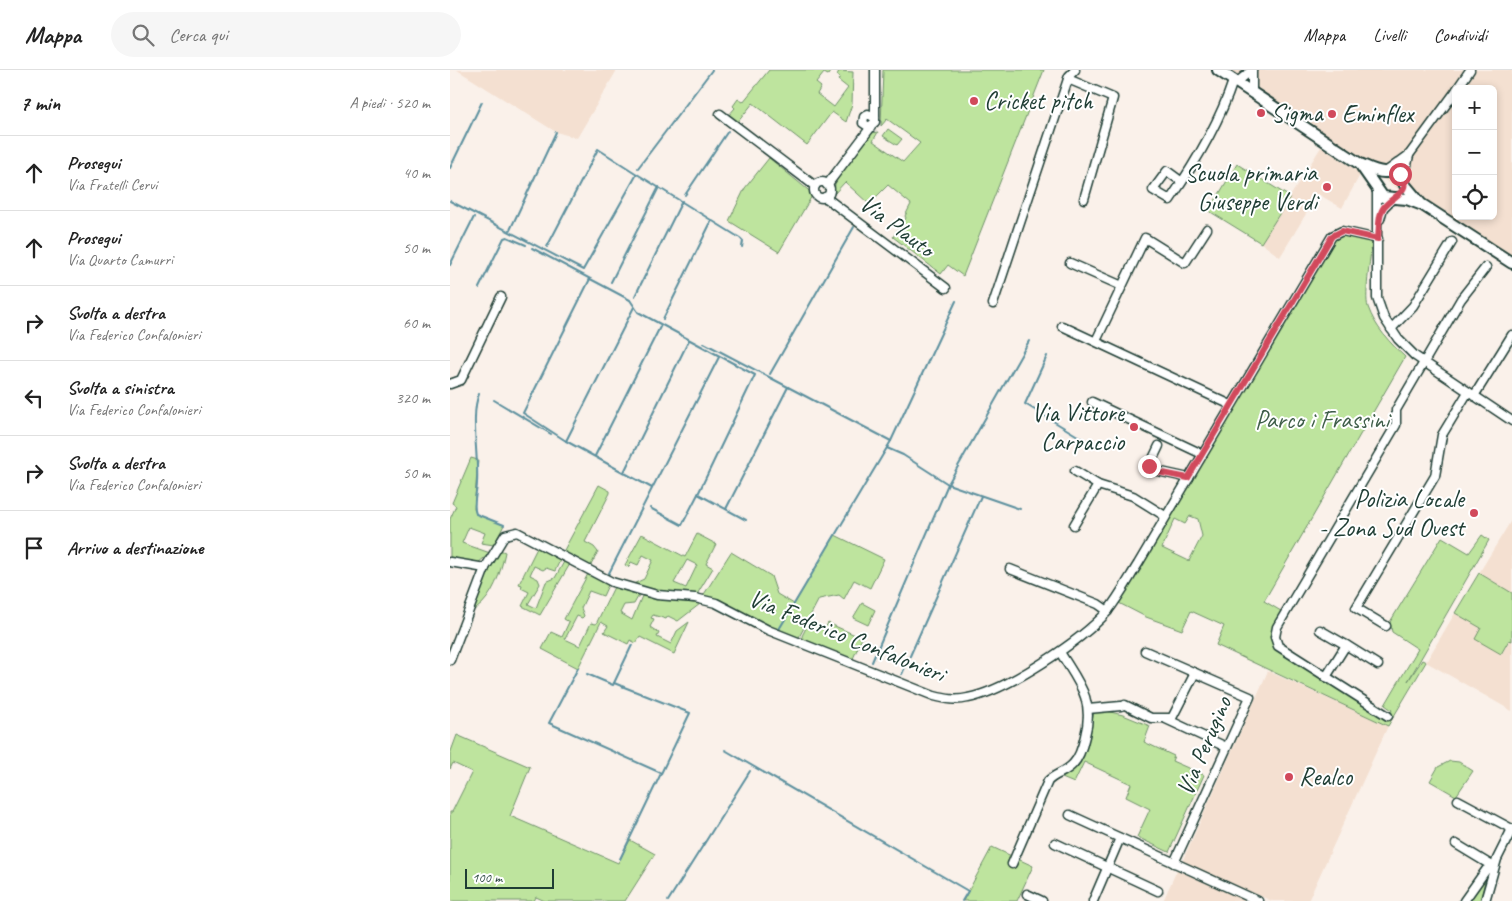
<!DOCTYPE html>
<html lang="it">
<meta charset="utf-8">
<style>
:root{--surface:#fff;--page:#f6f6f6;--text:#222;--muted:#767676;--line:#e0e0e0}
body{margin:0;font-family:Caveat,sans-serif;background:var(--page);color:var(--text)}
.controls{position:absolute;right:15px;top:15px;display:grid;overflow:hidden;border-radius:8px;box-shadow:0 2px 8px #0003}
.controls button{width:45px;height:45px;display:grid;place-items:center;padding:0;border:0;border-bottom:1px solid var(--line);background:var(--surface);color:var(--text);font:25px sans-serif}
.scale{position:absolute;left:15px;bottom:12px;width:89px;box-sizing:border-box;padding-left:5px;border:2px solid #1f3d34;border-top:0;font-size:14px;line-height:18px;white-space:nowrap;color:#1f3d34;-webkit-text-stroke:4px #fff;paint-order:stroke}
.stop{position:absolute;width:15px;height:15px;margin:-11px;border:4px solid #d1495b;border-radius:50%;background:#fff}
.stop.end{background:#d1495b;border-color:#fff;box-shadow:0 1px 5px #0008}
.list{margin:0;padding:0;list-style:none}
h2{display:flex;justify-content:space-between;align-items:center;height:65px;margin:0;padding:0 20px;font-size:21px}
h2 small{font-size:16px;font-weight:400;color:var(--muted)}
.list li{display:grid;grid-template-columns:32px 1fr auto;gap:15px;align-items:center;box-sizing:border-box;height:75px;padding:0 20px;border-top:1px solid var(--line)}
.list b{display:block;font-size:19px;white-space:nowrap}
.list p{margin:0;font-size:16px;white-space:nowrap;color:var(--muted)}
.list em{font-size:16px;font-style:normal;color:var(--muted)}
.icon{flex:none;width:28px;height:28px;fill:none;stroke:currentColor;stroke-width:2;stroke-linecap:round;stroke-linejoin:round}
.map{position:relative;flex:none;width:1062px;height:831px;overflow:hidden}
header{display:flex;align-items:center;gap:30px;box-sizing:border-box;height:70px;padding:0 25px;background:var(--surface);border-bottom:1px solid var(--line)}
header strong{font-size:24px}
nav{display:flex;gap:28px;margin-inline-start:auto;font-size:18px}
.search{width:350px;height:45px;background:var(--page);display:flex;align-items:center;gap:12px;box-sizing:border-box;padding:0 18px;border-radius:28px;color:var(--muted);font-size:19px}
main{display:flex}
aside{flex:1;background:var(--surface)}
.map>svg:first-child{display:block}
</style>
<header>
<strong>Mappa</strong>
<div class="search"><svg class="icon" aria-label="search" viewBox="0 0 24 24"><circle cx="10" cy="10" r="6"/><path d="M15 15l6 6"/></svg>Cerca qui</div>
<nav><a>Mappa</a><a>Livelli</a><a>Condividi</a></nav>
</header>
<main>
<aside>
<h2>7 min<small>A piedi · 520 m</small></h2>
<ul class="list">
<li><svg class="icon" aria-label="ahead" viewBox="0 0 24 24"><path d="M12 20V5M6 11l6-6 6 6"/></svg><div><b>Prosegui</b><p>Via Fratelli Cervi</p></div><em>40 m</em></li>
<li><svg class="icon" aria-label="ahead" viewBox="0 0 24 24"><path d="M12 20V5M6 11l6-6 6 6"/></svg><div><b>Prosegui</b><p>Via Quarto Camurri</p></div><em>50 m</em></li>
<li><svg class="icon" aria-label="right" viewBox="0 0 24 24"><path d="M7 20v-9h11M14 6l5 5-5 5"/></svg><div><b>Svolta a destra</b><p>Via Federico Confalonieri</p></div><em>60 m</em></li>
<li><svg class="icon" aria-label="left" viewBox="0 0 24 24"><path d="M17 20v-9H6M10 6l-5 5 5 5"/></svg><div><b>Svolta a sinistra</b><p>Via Federico Confalonieri</p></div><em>320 m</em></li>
<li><svg class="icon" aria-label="right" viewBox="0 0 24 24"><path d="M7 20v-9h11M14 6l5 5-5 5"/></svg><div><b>Svolta a destra</b><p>Via Federico Confalonieri</p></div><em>50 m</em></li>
<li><svg class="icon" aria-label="arrive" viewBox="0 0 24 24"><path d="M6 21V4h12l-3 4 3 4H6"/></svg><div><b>Arrivo a destinazione</b></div></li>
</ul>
</aside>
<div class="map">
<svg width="1062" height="831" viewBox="0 0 1062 831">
<rect width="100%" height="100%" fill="#faf1ea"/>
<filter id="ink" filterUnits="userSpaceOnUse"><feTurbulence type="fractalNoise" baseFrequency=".02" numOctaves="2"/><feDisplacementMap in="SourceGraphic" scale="10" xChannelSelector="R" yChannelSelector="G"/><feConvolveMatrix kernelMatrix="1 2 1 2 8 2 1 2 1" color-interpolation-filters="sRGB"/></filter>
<g filter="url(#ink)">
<g fill="#f4e0d1" fill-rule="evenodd">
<path d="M7,0H167L127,68L106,62Z"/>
<path d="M768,0H1062V193L910,94ZM1006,19H1043V146H1006Z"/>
<path d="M871,77L911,103L892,138L868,124L830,187L811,173Z"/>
<path d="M1062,449V523L1029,503Z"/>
<path d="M1005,543L1031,558L1026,569L1051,584L1060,570L1062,571V641L976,592Z"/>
<path d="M818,601L938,656L858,831H822L732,792Z"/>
<path d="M727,800L796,831H713Z"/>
</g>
<g fill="#bee49e" stroke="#6e9069" fill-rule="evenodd">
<path d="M319,0H381L378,5L374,3L366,13L371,17L367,24L384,37L398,18L388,10L390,7L387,5L389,1L403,2L402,34L396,52L382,42L357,75L303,33L287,53L278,46L285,38L283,36L288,29L293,32Z"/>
<path d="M433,0H594L513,206L498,195L491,204L443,167L456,148L455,146L461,134L438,115L419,134L395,112L384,124L385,114L388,108L421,63L428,62L423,71L453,92L470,73L437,49L431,56Z"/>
<path d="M438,59L452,69L447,75L433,66Z"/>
<path d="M319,88L363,124L329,182L279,151L295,118Z"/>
<path d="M787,94L840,127L811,173L759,141Z"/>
<path d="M884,164L923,167C921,181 914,226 918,237C925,257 940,273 955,287L814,531L836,544L827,557L828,576L938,646L942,640L935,635L968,579L942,562L940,552L992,467L1019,483L1032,465L1039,470L958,611L972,590L976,592L938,656L766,575L774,556L741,541L732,560L696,547L665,531ZM740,446L748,449L752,466L739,491L712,478L725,449L735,454Z"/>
<path d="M21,388L28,390L24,439L26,444L54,455L44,475L31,473L35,463L19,457L12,473L40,483L28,493L0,492V449L6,436L2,433Z"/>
<path d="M149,415L160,421V423L135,472L144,477L148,482L140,497L113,482Z"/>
<path d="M192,464L235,487L247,464L266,474L256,494L263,498L246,526L201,520L181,515L194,509L203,490L193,485L188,495L181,492L179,497L175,495ZM237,490L247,495L236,518L224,513Z"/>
<path d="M385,465L434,489L420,518L404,510L394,529L389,525L369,529L347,571L251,529L281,482L321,506L327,524L344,534Z"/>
<path d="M88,476L111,488L105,501L96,498L93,500L84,496L80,505L88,509L90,514L78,534L86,538L96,512L105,508L115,490L120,494L90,545L72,536L79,522L71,518L72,515L69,514Z"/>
<path d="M50,480L55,482C51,502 43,527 26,539L21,537L38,500Z"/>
<path d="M139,502L159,513L153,526L139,521L131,538L134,546L132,548L127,546L115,569L130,576L141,553L146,554L164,517L189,525L184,534L174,535L170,543L182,550L192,526L250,534L228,551L218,546L216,549L203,545L201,548L204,549L200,557L209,563L207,567L221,574L227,561L239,552L224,584L190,567L186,573L180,570L178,574L154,562L158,556L151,552L128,598L92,579L101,562L112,567L119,552L114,549Z"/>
<path d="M1029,503L1062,523V571L1059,570L1051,584L1025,569L1031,558L1005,543Z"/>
<path d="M412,533L425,540L418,555L403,548Z"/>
<path d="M359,552L374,560L378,553L412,568L402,591L354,571L352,566Z"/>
<path d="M656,641L673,645L700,656L694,672L724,686L722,691L754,705L719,782L687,767L700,739L676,727L681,714L634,692L624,713L612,708L623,700L636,677L644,642Z"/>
<path d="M7,665L80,697L60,746L168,793L180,770L205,784L175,831H95L86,827L84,831H0V742H2L22,702L3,693L0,699V684Z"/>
<path d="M1000,691L1009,692L1023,701L1006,726L980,711L988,697Z"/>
<path d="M542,777L583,796L567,831H513Z"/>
<path d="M1037,803L1030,831H1019Z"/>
</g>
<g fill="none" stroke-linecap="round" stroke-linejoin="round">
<g stroke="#5c909e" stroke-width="2">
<path d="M0,98L32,32"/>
<path d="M188,98L262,0"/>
<path d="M235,125L278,61"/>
<path d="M0,131L133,200L187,104L290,168L293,171L292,177"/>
<path d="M60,160L106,62"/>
<path d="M97,177L148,79L187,104"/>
<path d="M82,178L180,230L188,242L305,305L248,424L296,450"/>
<path d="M0,195L24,147"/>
<path d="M140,209L73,343L116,371L202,418"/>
<path d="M161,212L209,117"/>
<path d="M29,218L54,168L57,167L76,175"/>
<path d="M185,226L232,131"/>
<path d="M213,249L262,150"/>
<path d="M254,273L441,371"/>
<path d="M597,286L575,334L636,371"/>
<path d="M320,304L404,157"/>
<path d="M29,324C20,344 29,390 27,413C27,423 22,435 26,444L54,455"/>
<path d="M44,330L101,364"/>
<path d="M116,371L184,237"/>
<path d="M437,378L453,385L498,414L579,271"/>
<path d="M145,386L211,255"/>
<path d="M174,402L239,270"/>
<path d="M200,438L232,455L248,424"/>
<path d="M276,439L338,317"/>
<path d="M157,507L269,287"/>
<path d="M328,561L441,371L506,231"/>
<path d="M422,592L498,414L570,439"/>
<path d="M128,598L99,653L211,703"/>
<path d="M137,604L163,615L164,613"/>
<path d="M452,604L531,426"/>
<path d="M275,680L518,821L512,831"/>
<path d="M170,789L240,643L164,613L182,575"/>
<path d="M218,831L300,701"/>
</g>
<g stroke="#1f3d34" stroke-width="11">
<g id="minor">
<path d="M425,0V52L419,57L413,53L414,47L418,44L425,48"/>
<path d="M618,9L663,28L634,129"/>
<path d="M786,13L802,0"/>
<path d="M1007,19L1020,0"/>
<path d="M802,23V0"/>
<path d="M270,44L365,116"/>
<path d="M937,101L959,85L1006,21"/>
<path d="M954,111L959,85"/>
<path d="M732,112L717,101L703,120L720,130C744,95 770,51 783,11"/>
<circle cx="372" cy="120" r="8"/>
<path d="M377,115L421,57"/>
<path d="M927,120V228L934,248L948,269L965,286L1062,351"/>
<path d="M375,127L496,218"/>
<path d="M930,149L933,138L942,129"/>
<path d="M620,193L672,216"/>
<path d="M543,234L619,6L625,0"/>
<path d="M612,256L781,335"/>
<path d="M941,259L963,236L1002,172"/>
<path d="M646,271L695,168L735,193L757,159"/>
<path d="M0,314L11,310L51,227"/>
<path d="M1024,326L1062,265"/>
<path d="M642,332L752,384"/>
<path d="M709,376L698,399L739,408"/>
<path d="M625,401L648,415L683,426L715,446"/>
<path d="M624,455L648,415"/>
<path d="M0,492L35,498"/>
<path d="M560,499L648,534L658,541"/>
<path d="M936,556L906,538L985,406L992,365L1018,322"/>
<path d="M870,560L896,575L876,607"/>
<path d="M896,575L928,595"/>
<path d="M695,581L800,627L724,793"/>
<path d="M0,590L35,498L55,465L67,462L162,512L207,525L245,528L266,533L318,560L484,626C496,629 506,631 518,628C556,621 631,571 657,542C669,527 678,510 688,494L882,166L892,161L928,169"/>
<path d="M675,635L701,648H722L745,603"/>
<path d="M638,639L671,636"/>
<path d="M938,646L828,576L825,567L827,557L946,355V340L1011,229L1036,197"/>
<path d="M716,649L774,676"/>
<path d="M1008,730L1062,759"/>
<path d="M620,745L808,831"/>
<path d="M605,773L708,821"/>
<path d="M1006,774L1044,797"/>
<path d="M562,794L598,711C606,703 615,703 623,694C629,688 633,675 635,666C645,629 628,612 610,582"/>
<path d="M577,824L592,831"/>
<path d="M643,831L670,768"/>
<path d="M1014,831L1036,800L1044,797"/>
<path d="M1035,831L1047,789L1062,759"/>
</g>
</g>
<g stroke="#1f3d34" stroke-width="14">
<g id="major">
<path d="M768,0L910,94C917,97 926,102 934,102C940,102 943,100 950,104L955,115L971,134L1062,193"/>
<path d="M912,97L933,127L957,129L970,134"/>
</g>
</g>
<use href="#minor" stroke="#fff" stroke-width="8"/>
<use href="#major" stroke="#fff" stroke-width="10"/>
</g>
</g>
<g fill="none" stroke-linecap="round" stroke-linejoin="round" filter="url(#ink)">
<path stroke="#d1495b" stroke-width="6" d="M699,396L698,399L703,401L738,408L882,166L892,161L928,169C929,160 928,144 934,137C942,126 964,121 950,104"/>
</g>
<g fill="#d1495b" stroke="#fff" stroke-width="2">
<circle cx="524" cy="31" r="5"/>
<circle cx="811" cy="43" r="5"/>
<circle cx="882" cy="44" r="5"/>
<circle cx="877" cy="117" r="5"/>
<circle cx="684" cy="357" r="5"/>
<circle cx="1024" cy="443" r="5"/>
<circle cx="839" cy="707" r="5"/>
</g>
<g text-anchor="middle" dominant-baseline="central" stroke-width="4" stroke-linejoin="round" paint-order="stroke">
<g font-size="25" fill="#1f3d34" stroke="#fff" text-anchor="start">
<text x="534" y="31">Cricket pitch</text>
<text x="821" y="43">Sigma</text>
<text x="892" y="44">Eminflex</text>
<text x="867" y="103" text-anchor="end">Scuola primaria<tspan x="867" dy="29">Giuseppe Verdi</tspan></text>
<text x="674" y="343" text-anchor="end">Via Vittore<tspan x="674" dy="29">Carpaccio</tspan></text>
<text x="1014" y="429" text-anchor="end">Polizia Locale<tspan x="1014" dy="29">- Zona Sud Ovest</tspan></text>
<text x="849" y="707">Realco</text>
</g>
<g font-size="25" fill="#1f3d34" stroke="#fff">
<text transform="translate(447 156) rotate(37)">Via Plauto</text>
<text transform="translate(397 566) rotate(22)">Via Federico Confalonieri</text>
<text transform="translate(754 676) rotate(-67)">Via Perugino</text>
</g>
<g font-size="25" fill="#3f5e49" stroke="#fff">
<text x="872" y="350">Parco i Frassini</text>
</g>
</g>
</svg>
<div class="controls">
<button>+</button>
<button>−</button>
<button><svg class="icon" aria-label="locate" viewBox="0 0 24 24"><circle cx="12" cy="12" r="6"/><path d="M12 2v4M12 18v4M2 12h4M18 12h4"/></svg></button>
</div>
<div class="scale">100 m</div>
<div class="stop" style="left:950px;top:104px"></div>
<div class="stop end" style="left:699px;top:396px"></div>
</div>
</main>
